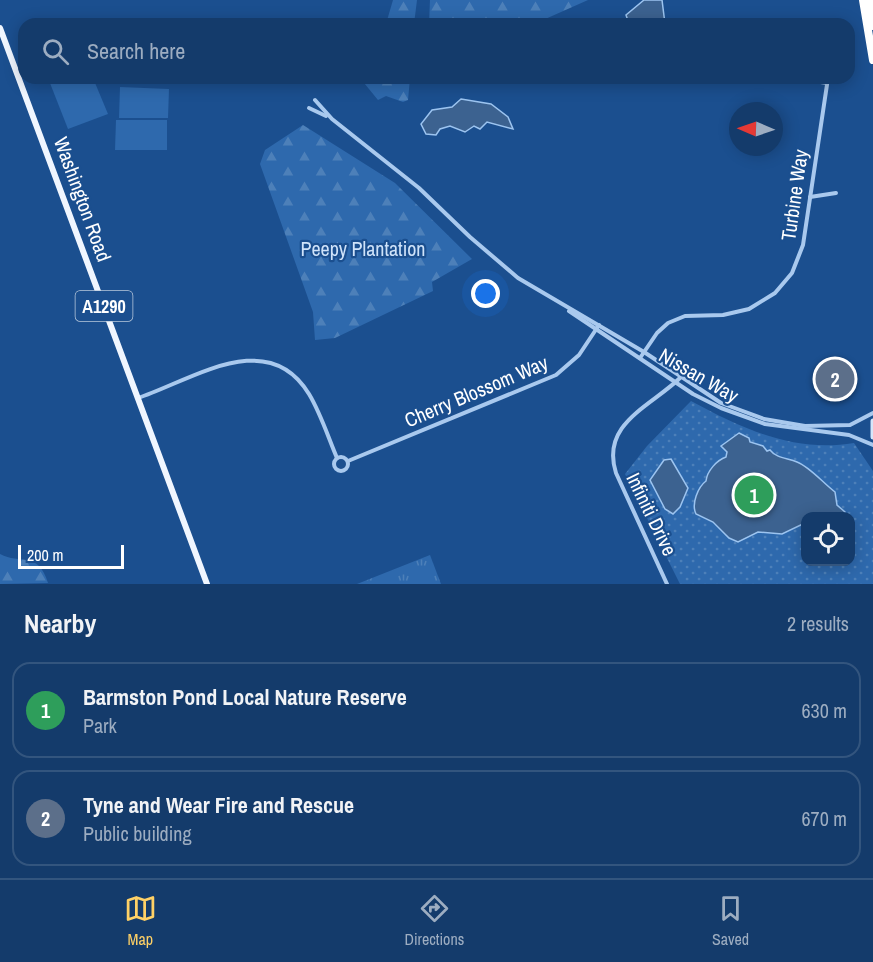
<!DOCTYPE html>
<style>
:root{--surface:#143b6b;--page:#1d4271;--text:#f1f3f6;--muted:#9dadc1;--line:#33557e;--accent:#ffd166}
body{margin:0;font-family:"Archivo Narrow",sans-serif;background:var(--page);color:var(--text)}
.controls{position:absolute;right:18px;bottom:18px;display:grid;overflow:hidden;border-radius:12px;box-shadow:0 3px 15px #0003}
.controls button{width:54px;height:54px;display:grid;place-items:center;padding:0;border:0;border-bottom:2px solid var(--line);background:var(--surface);color:var(--text);font:30px sans-serif}
.compass{position:absolute;left:729px;top:102px;width:54px;height:54px;border-radius:50%;background:var(--surface);box-shadow:0 3px 15px #0003;rotate:272deg}
.scale{position:absolute;left:18px;bottom:15px;width:106px;box-sizing:border-box;padding-left:6px;border:3px solid #fff;border-top:0;font-size:16px;line-height:21px;white-space:nowrap;color:#fff;-webkit-text-stroke:4px #1b4f8f;paint-order:stroke}
.you{position:absolute;left:486px;top:294px;width:21px;height:21px;margin:-15px;border:4px solid #fff;border-radius:50%;background:#1a73e8;box-shadow:0 0 0 9px #1a73e833}
.badge{display:grid;place-items:center;width:39px;height:39px;border-radius:50%;background:var(--accent);color:#fff;font-size:20px;font-weight:700}
.pin{position:absolute;translate:-50% -50%;border:3px solid #fff;box-shadow:0 2px 6px #0006}
.list{margin:0;padding:0;list-style:none}
h2{display:flex;justify-content:space-between;align-items:center;height:78px;margin:0;padding:0 24px;font-size:26px}
h2 small{font-size:20px;font-weight:400;color:var(--muted)}
.list li{display:grid;grid-template-columns:39px 1fr auto;gap:18px;align-items:center;box-sizing:border-box;height:96px;margin:0 12px 12px;padding:0 12px;border:2px solid var(--line);border-radius:18px}
.list b{display:block;font-size:22px;white-space:nowrap}
.list p{margin:0;font-size:20px;white-space:nowrap;color:var(--muted)}
.list em{font-size:20px;font-style:normal;color:var(--muted)}
.icon{flex:none;width:33px;height:33px;fill:none;stroke:currentColor;stroke-width:2;stroke-linecap:round;stroke-linejoin:round}
.map{position:relative;flex:none;width:873px;height:584px;overflow:hidden}
.search{position:absolute;background:var(--surface);box-shadow:0 3px 15px #0003;left:18px;right:18px;top:18px;height:66px;display:flex;align-items:center;gap:15px;box-sizing:border-box;padding:0 21px;border-radius:18px;color:var(--muted);font-size:22px}
.sheet{height:294px;background:var(--surface)}
nav{display:flex;justify-content:space-around;align-items:center;box-sizing:border-box;height:84px;border-top:2px solid var(--line);background:var(--surface);font-size:16px;color:var(--muted)}
nav a{display:grid;justify-items:center;gap:3px}
nav .on{color:var(--accent)}
.map>svg:first-child{display:block}
</style>
<div class="map">
<svg width="873" height="584" viewBox="0 0 873 584">
<defs>
<pattern id="grass-tufts" width="24" height="20" patternUnits="userSpaceOnUse" patternTransform="scale(1.5)"><rect width="24" height="20" fill="#2e69ad"/><path d="M3 7l-1-3M5 7V3M7 7l1-3M15 17l-1-3M17 17v-4M19 17l1-3" fill="none" stroke="#4d80b9"/></pattern>
<pattern id="forest-firs" width="22" height="20" patternUnits="userSpaceOnUse" patternTransform="scale(1.5)"><rect width="22" height="20" fill="#2e69ad"/><path d="M5 1l3.5 6h-7zM16 11l3.5 6h-7z" fill="#4d80b9"/></pattern>
<pattern id="park-dots" width="8" height="8" patternUnits="userSpaceOnUse" patternTransform="scale(1.5)"><rect width="8" height="8" fill="#2e69ad"/><path d="M2 2h.1M6 6h.1" fill="none" stroke="#4d80b9" stroke-width="1.8" stroke-linecap="round"/></pattern>
</defs>
<rect width="100%" height="100%" fill="#1b4f8f"/>
<path fill="url(#grass-tufts)" d="M430,555L441,584H357Z"/>
<g fill="url(#forest-firs)">
<path d="M393,0H417L414,24H386Z"/>
<path d="M430,0H588L534,24H429Z"/>
<path d="M360,78H410L408,100L403,102L386,96L378,100Z"/>
<path d="M303,125L395,183L472,259L432,282L433,291L335,338L315,340L313,312L260,164L265,150Z"/>
<path d="M0,554C20,565 38,550 48,583L0,584Z"/>
</g>
<path fill="url(#park-dots)" fill-rule="evenodd" d="M691,401C743,429 794,453 854,443L873,471V584H680L625,474L647,446ZM806,516H850V562H806Z"/>
<g fill="#2e69ad">
<path d="M48,78H93L108,114L68,129Z"/>
<path d="M120,87L169,89L168,118H119Z"/>
<path d="M116,120H167V150H115Z"/>
</g>
<g fill="#3c6290" stroke="#9cc4f0" stroke-width="1.5">
<path d="M644,0H662L665,24H629L626,15Z"/>
<path d="M461,99L491,104L508,117L513,129L487,122L480,129L474,126L465,132L450,126L440,129L436,135L426,134L421,124L432,110L452,107Z"/>
<path d="M739,433L749,438L750,442L763,446L767,451L770,450C776,458 787,458 797,462C810,467 823,483 835,492L837,505L845,512L844,516H806L805,523L782,534L758,532L738,542L729,538L713,522L696,514C691,504 698,487 706,481C707,471 717,460 726,457L727,452L721,446Z"/>
<path d="M671,459L688,488L680,507L673,514L665,509L650,480L664,460Z"/>
</g>
<g fill="none" stroke-linecap="round" stroke-linejoin="round">
<g stroke="#a9c9ee" stroke-width="4">
<path d="M814,81L827,83"/>
<path d="M315,100L332,119L419,188L470,237L518,278L644,352L721,403L764,419L805,426L850,425L873,413"/>
<path d="M309,108L326,116"/>
<path d="M810,197L836,193"/>
<path d="M569,311L693,394L721,408L765,424L849,435L873,445"/>
<path d="M640,358L657,333L668,323L685,316L723,315L749,309L775,293L792,273L803,245L828,78"/>
<path d="M138,398C192,380 268,326 309,394C321,414 328,437 337,458"/>
<circle cx="341" cy="464" r="7"/>
<path d="M348,461L556,375L579,355L599,325"/>
<path d="M667,584L616,473C600,423 652,406 681,377"/>
</g>
<path stroke="#d6e6fa" stroke-width="5" d="M873,421V437"/>
<path stroke="#f0f6ff" stroke-width="6" d="M0,28L207,584"/>
<g stroke="#fff" stroke-width="8">
<path d="M863,0L873,60"/>
<path d="M869,0L873,26"/>
</g>
</g>
<g text-anchor="middle" dominant-baseline="central" stroke-width="4.5" stroke-linejoin="round" paint-order="stroke">
<rect fill="#1b4f8f" stroke="#bbcadd" stroke-width="1.5" x="75.5" y="291" width="57" height="30" rx="4.5"/>
<g font-size="18" font-weight="bold" fill="#fff">
<text x="104" y="306">A1290</text>
</g>
<g font-size="20" fill="#fff" stroke="#1b4f8f">
<text transform="translate(794 195) rotate(-82)">Turbine Way</text>
<text transform="translate(83 199) rotate(70)">Washington Road</text>
<text transform="translate(699 375) rotate(30)">Nissan Way</text>
<text transform="translate(476 391) rotate(-23)">Cherry Blossom Way</text>
<text transform="translate(652 514) rotate(64)">Infiniti Drive</text>
</g>
<g font-size="20" fill="#cfe3fa" stroke="#1b4f8f">
<text x="363" y="248">Peepy Plantation</text>
</g>
</g>
</svg>
<div class="controls">
<button><svg class="icon" aria-label="locate" viewBox="0 0 24 24"><circle cx="12" cy="12" r="6"/><path d="M12 2v4M12 18v4M2 12h4M18 12h4"/></svg></button>
</div>
<svg class="compass" viewBox="-18 -18 36 36"><path d="M0-13l5 13h-10z" fill="#e53935"/><path d="M0 13l5-13h-10z" fill="#9dadc1"/></svg>
<div class="scale">200 m</div>
<div class="you"></div>
<div class="pin badge" style="left:754px;top:495px;background:#2e9e5b">1</div>
<div class="pin badge" style="left:835px;top:379px;background:#5c6f8a">2</div>
<div class="search"><svg class="icon" aria-label="search" viewBox="0 0 24 24"><circle cx="10" cy="10" r="6"/><path d="M15 15l6 6"/></svg>Search here</div>
</div>
<section class="sheet">
<h2>Nearby<small>2 results</small></h2>
<ul class="list">
<li><span class="badge" style="background:#2e9e5b">1</span><div><b>Barmston Pond Local Nature Reserve</b><p>Park</p></div><em>630 m</em></li>
<li><span class="badge" style="background:#5c6f8a">2</span><div><b>Tyne and Wear Fire and Rescue</b><p>Public building</p></div><em>670 m</em></li>
</ul>
</section>
<nav>
<a class="on"><svg class="icon" aria-label="map" viewBox="0 0 24 24"><path d="M3 6l6-2 6 2 6-2v14l-6 2-6-2-6 2zM9 4v14M15 6v14"/></svg>Map</a>
<a><svg class="icon" aria-label="directions" viewBox="0 0 24 24"><path d="M12 3l9 9-9 9-9-9zM9 14v-3h6M13 9l2 2-2 2"/></svg>Directions</a>
<a><svg class="icon" aria-label="saved" viewBox="0 0 24 24"><path d="M7 4h10v16l-5-4-5 4z"/></svg>Saved</a>
</nav>
